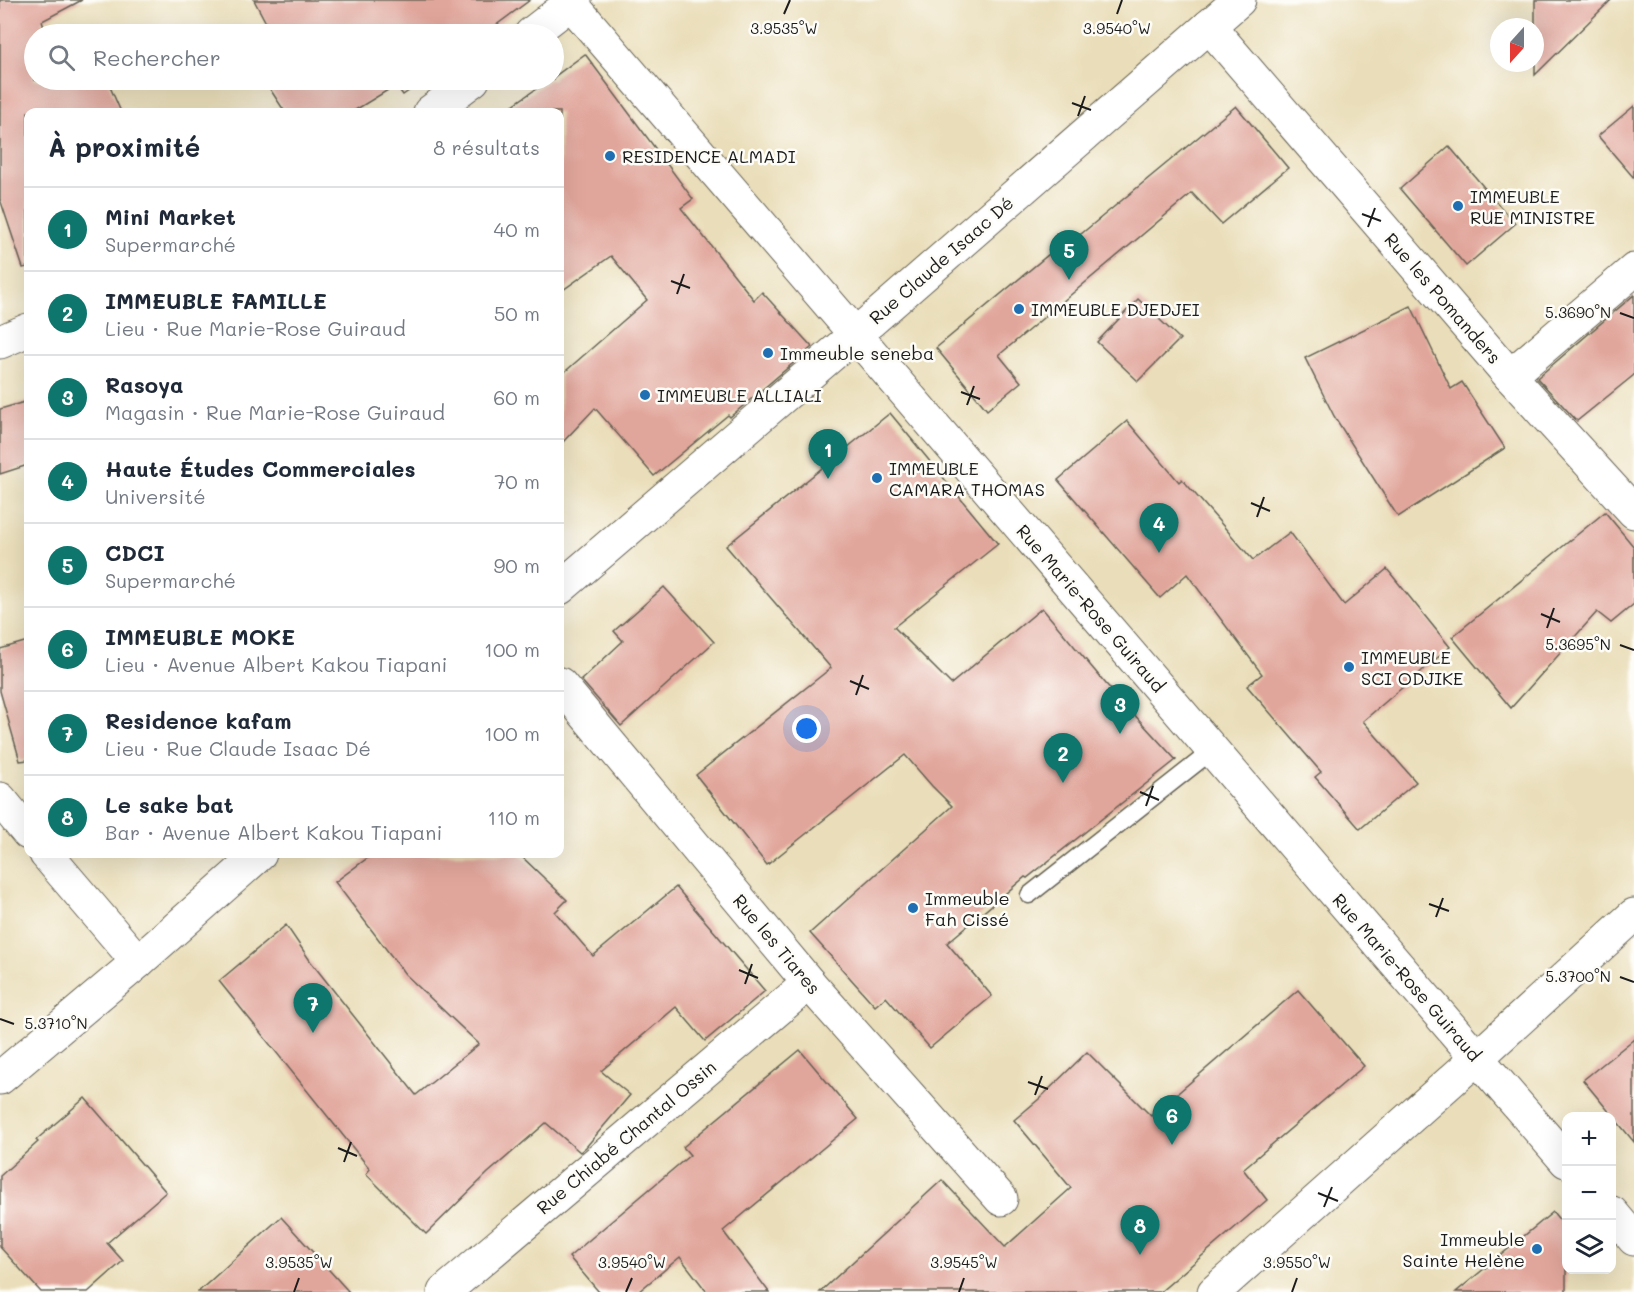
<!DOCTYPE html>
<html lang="fr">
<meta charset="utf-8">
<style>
:root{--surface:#fff;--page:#f6f6f7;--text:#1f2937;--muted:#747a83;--line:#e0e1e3;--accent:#0f766e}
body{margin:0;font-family:Mali,sans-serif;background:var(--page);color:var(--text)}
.controls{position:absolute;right:18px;bottom:18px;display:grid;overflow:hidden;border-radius:12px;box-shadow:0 6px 24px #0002}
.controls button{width:54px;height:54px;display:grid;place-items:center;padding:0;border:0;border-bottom:2px solid var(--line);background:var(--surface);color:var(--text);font:30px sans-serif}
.compass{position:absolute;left:1490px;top:18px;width:54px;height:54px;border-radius:50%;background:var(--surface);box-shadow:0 6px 24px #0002;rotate:201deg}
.you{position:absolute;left:807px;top:729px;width:21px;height:21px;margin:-15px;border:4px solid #fff;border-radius:50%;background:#1a73e8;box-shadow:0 0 0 9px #1a73e833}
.badge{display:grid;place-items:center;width:39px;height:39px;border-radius:50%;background:var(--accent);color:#fff;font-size:20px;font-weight:700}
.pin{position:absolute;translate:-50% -50px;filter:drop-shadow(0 2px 3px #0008)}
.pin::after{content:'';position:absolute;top:32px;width:21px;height:18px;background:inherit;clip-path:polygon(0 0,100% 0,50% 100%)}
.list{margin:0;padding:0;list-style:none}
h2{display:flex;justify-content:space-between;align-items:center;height:78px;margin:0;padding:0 24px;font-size:26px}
h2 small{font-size:20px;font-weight:400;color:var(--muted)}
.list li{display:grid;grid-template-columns:39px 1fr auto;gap:18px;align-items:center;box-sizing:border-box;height:84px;padding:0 24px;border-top:2px solid var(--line)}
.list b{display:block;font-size:22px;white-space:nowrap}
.list p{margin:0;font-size:20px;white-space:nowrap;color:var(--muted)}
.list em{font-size:20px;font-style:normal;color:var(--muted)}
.icon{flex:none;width:33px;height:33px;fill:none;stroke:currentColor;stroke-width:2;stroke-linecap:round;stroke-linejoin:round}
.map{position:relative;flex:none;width:1634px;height:1292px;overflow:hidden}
.search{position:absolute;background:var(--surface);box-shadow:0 6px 24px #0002;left:24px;top:24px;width:540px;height:66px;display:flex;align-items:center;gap:15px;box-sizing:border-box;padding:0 21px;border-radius:33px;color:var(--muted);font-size:22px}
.panel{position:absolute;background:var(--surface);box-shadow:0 6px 24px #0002;left:24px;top:108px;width:540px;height:750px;border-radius:12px}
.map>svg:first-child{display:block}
</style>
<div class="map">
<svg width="1634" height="1292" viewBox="0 0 1634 1292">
<rect width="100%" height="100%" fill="#fdfcf7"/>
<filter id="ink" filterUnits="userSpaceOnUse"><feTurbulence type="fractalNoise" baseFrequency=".0167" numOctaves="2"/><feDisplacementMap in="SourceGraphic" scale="12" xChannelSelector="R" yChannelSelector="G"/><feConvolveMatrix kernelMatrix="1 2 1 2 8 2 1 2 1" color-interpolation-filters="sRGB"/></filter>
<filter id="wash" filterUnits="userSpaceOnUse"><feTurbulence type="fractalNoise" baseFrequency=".008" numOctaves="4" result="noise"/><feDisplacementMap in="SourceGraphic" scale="24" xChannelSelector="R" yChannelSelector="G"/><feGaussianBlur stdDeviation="1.35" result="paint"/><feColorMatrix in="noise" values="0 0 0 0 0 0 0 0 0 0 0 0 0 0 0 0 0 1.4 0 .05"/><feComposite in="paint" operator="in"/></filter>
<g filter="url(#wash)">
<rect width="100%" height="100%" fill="#eadeba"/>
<g id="blocks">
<g fill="#e1a69b">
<path d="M0,0H82L42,21L46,34H34V80H107L121,112H28V267L23,268L0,199Z"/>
<path d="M254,0H530L484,34H272Z"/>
<path d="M1535,0H1611L1535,75Z"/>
<path d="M585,54L693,199L681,208L754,300L762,292L812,347L730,417L728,415L654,476L595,408L560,445V376L647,300L611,256L560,292V112H503L549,80H554V77Z"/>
<path d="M264,80H424L403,95L396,85L352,112H285Z"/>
<path d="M1236,106L1288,168L1221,224L1192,193L999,355L1021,382L987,410L936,348L1072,235L1075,239Z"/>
<path d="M1634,106V178L1598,136Z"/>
<path d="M1449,146L1515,224L1466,266L1400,189Z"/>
<path d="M1634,295V375L1577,421L1537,378Z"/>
<path d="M1138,299L1180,339L1138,381L1097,342Z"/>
<path d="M1411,306L1451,389L1462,382L1505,448L1398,517L1334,416L1305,358Z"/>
<path d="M28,401V465L0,474V409Z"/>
<path d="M890,413L998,544L894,627L951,684L1042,608L1106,684L1176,760L1027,878L1025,877L947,943L992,996L930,1048L886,997L875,1006L810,933L952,806L932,786L905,755L767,865L696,775L831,668L726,546Z"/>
<path d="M1127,421L1179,482L1182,479L1253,560L1290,532L1344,605L1387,569L1450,647L1363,721L1416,782L1360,829L1315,777L1321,772L1247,686L1262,674L1187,574L1160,598L1058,480Z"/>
<path d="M1605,512L1634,547V604L1611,623L1597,612L1511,708L1452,637Z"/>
<path d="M664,587L714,642L621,726L581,680L623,641L614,631Z"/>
<path d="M28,641V760L20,761L0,691V649Z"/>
<path d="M373,854H519L567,900L555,912L593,956L676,887L765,991L705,1041L676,1007L601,1071L630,1095L586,1147L580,1152L546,1123L488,1173L426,1234L366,1174L370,1169L219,981L286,925L311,962L416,1095L479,1044L405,974L335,882Z"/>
<path d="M1298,990L1364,1066L1243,1169L1267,1200L1160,1292H820L942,1180L1005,1247L1071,1188L1014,1120L1039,1099L1087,1052L1151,1116Z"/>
<path d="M1634,1039V1142L1583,1080Z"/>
<path d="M800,1050L858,1119L723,1231L769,1292H707L680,1257L638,1292H599L569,1257L690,1155L683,1147Z"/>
<path d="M85,1098L166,1192L107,1243L123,1261L88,1292H41L0,1247V1176L38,1142L36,1140Z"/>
<path d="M1553,1212L1566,1228V1292H1456Z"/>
<path d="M281,1217L349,1292H198Z"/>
</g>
</g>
</g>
<g filter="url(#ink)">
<use href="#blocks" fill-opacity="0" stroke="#646053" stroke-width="1.5"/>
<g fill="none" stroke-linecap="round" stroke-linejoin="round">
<g stroke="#646053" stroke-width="19">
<path id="service" d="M1029,895L1213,750"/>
</g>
<g stroke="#646053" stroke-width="35">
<g id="minor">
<path d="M568,0L1477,1058"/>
<path d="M1209,26L1510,376L1634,512"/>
<path d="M531,34L575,0"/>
<path d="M430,112L473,80"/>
<path d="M0,342L28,330"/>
<path d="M1510,376L1634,270"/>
<path d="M560,588L856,334L1239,0"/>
<path d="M560,684L809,983L1001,1199"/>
<path d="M0,799L28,833"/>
<path d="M46,854L138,962"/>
<path d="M0,1078L138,962L260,854"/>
<path d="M444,1292L809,983"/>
</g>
</g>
<g stroke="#646053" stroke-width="35">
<g id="tertiary">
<path d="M1477,1058L1566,1161"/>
<path d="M1612,1213L1634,1239"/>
<path d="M1214,1292L1477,1058L1634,915"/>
</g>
</g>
<use href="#service" stroke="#fff" stroke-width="16"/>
<use href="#minor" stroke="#fff" stroke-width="33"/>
<use href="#tertiary" stroke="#fff" stroke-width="33"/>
</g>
</g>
<path fill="none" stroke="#1c1c1c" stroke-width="2" d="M784,14L790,0M1117,14L1122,0M1072,103L1091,110M1078,116L1085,96M1362,214L1381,221M1368,227L1375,208M671,281L690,288M677,294L684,274M1620,313L1634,318M961,392L980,399M967,405L974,386M1251,503L1270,511M1257,517L1264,497M1541,614L1560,622M1547,628L1554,608M1620,645L1634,650M850,681L869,689M856,695L863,675M1140,792L1159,800M1146,806L1153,786M1429,904L1449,911M1436,917L1443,898M739,970L758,978M1620,977L1634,982M745,984L752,964M0,1019L14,1024M1028,1082L1048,1089M1035,1095L1042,1076M338,1148L357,1156M344,1162L351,1142M1318,1193L1338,1201M1324,1207L1332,1187M294,1292L299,1278M626,1292L632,1278M959,1292L964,1278M1292,1292L1297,1278"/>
<g fill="#1f6fb2" stroke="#fdfcf7" stroke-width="2">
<circle cx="610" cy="156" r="6"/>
<circle cx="1458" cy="206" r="6"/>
<circle cx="1019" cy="309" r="6"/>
<circle cx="768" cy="353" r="6"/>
<circle cx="645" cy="395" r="6"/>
<circle cx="877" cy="478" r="6"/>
<circle cx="1349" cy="667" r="6"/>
<circle cx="913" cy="908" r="6"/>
<circle cx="1537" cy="1249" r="6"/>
</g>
<g text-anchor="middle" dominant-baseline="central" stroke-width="5" stroke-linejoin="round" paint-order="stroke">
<g font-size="18" fill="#1c1c1c" stroke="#fdfcf7" text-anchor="start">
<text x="622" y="156">RESIDENCE ALMADI</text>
<text x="1470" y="196">IMMEUBLE<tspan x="1470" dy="21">RUE MINISTRE</tspan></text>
<text x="1031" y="309">IMMEUBLE DJEDJEI</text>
<text x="780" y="353">Immeuble seneba</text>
<text x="657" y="395">IMMEUBLE ALLIALI</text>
<text x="889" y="468">IMMEUBLE<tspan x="889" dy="21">CAMARA THOMAS</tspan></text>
<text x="1361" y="657">IMMEUBLE<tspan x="1361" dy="21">SCI ODJIKE</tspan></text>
<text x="925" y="898">Immeuble<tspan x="925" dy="21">Fah Cissé</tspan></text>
<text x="1525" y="1239" text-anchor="end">Immeuble<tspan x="1525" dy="21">Sainte Helène</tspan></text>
</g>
<g font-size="18" fill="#1c1c1c" stroke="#fdfcf7">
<text transform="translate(941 260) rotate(-41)">Rue Claude Isaac Dé</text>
<text transform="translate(1443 298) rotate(49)">Rue les Pomanders</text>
<text transform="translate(1091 608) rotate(49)">Rue Marie-Rose Guiraud</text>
<text transform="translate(777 944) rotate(50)">Rue les Tiares</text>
<text transform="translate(1407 977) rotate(49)">Rue Marie-Rose Guiraud</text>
<text transform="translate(626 1137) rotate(-40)">Rue Chiabé Chantal Ossin</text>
</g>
</g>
<g font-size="15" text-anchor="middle" fill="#1c1c1c" stroke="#fdfcf7" stroke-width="5" stroke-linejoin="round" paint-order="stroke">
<text x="784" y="34">3.9535°W</text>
<text x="1117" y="34">3.9540°W</text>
<text x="1578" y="318">5.3690°N</text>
<text x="1578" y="650">5.3695°N</text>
<text x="1578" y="982">5.3700°N</text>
<text x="56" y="1029">5.3710°N</text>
<text x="299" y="1268">3.9535°W</text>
<text x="632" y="1268">3.9540°W</text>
<text x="964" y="1268">3.9545°W</text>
<text x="1297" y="1268">3.9550°W</text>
</g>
</svg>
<div class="controls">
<button>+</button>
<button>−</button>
<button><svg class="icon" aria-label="layers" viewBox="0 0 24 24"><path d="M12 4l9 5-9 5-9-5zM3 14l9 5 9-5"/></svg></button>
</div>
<svg class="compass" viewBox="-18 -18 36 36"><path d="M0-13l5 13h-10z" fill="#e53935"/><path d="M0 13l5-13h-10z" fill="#747a83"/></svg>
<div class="you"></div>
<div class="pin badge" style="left:828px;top:479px">1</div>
<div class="pin badge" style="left:1063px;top:783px">2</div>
<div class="pin badge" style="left:1120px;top:734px">3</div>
<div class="pin badge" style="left:1159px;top:553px">4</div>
<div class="pin badge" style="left:1069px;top:280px">5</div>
<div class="pin badge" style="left:1172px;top:1145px">6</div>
<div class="pin badge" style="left:313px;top:1033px">7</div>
<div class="pin badge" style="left:1140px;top:1255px">8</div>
<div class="search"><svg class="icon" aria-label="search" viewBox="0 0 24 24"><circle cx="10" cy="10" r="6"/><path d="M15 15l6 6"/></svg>Rechercher</div>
<section class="panel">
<h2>À proximité<small>8 résultats</small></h2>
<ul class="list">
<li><span class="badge">1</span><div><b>Mini Market</b><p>Supermarché</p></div><em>40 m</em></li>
<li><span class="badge">2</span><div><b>IMMEUBLE FAMILLE</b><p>Lieu · Rue Marie-Rose Guiraud</p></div><em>50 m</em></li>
<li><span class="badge">3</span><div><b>Rasoya</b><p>Magasin · Rue Marie-Rose Guiraud</p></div><em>60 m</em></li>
<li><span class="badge">4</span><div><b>Haute Études Commerciales</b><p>Université</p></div><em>70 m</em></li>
<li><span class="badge">5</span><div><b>CDCI</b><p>Supermarché</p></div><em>90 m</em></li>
<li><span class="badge">6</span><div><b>IMMEUBLE MOKE</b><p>Lieu · Avenue Albert Kakou Tiapani</p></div><em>100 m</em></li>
<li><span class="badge">7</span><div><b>Residence kafam</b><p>Lieu · Rue Claude Isaac Dé</p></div><em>100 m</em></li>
<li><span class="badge">8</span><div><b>Le sake bat</b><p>Bar · Avenue Albert Kakou Tiapani</p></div><em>110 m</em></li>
</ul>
</section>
</div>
